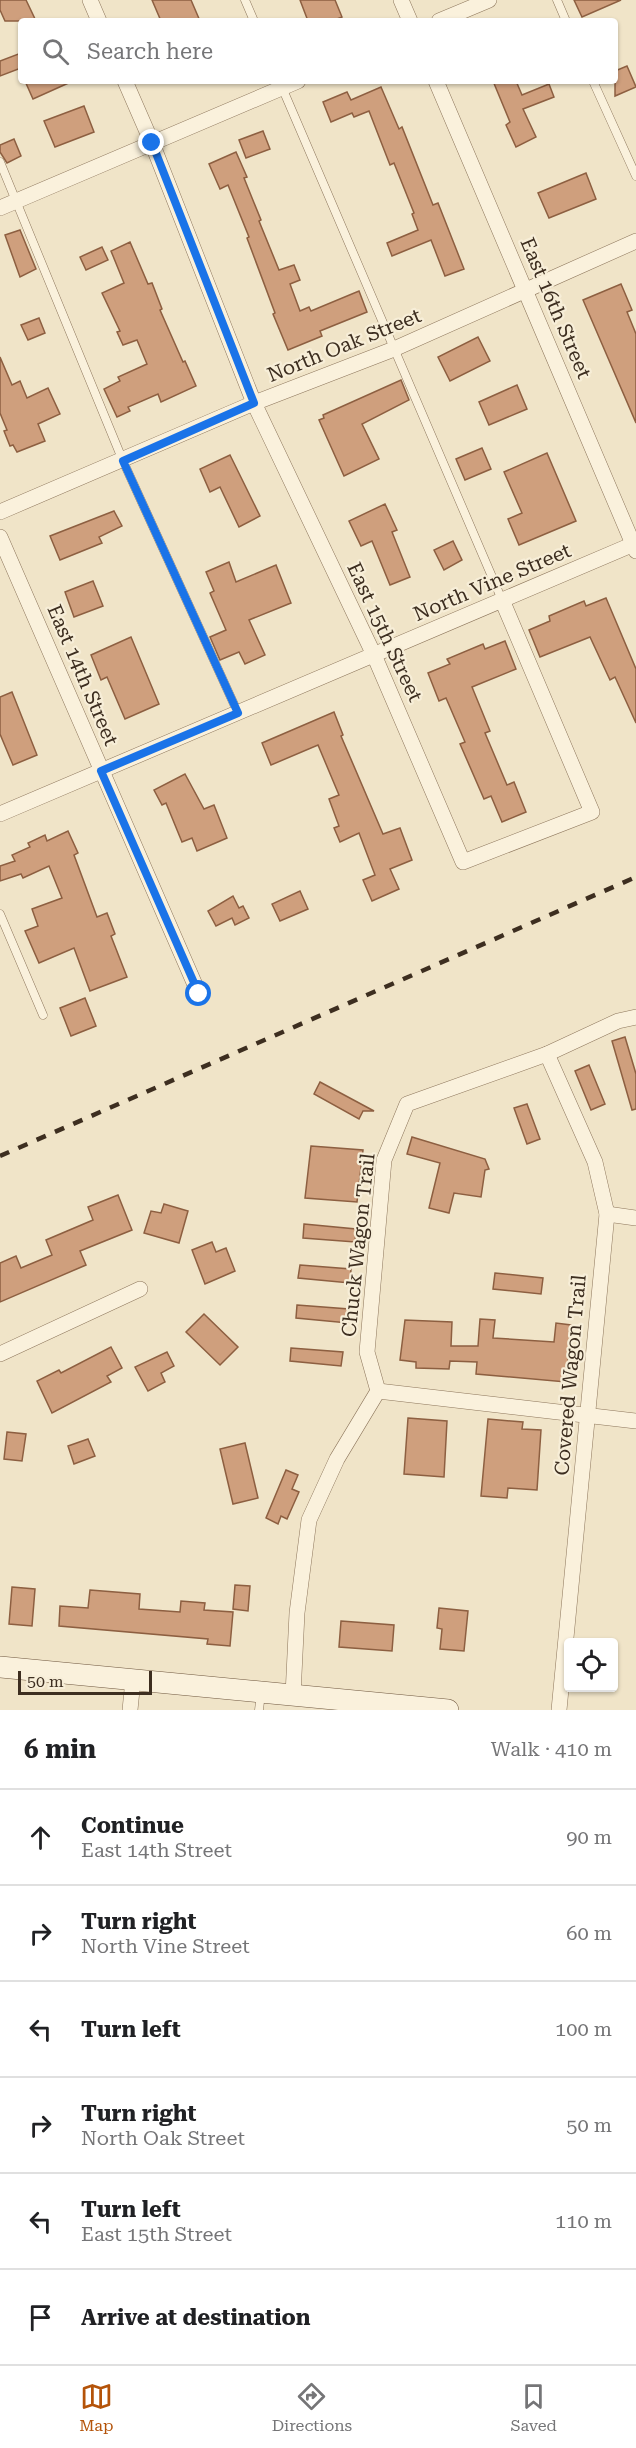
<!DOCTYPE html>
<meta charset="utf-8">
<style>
:root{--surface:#fff;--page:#f2f2f2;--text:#202124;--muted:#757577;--line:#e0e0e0;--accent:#b45309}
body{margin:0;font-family:"Roboto Serif",serif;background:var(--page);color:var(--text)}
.controls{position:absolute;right:18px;bottom:18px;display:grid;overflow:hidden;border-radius:6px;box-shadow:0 2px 4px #0004}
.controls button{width:54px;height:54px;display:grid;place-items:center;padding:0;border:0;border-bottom:2px solid var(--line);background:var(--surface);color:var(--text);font:30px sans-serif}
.scale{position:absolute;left:18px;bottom:15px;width:134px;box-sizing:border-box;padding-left:6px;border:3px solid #3d2e20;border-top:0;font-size:16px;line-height:21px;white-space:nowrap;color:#3d2e20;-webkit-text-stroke:4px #f7eed8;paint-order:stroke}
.stop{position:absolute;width:18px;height:18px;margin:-14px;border:4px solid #1a73e8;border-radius:50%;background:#fff}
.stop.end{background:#1a73e8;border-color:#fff;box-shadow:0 2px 6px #0008}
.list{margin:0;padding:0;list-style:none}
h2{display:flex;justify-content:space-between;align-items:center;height:78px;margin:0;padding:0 24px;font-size:26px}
h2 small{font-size:20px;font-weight:400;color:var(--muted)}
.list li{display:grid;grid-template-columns:39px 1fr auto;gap:18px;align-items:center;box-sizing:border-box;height:96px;padding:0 24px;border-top:2px solid var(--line)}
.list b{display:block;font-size:22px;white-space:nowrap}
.list p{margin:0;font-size:20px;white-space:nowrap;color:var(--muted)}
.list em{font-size:20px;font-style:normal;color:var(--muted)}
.icon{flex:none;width:33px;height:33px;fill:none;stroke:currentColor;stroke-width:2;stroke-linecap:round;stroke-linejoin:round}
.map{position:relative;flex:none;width:636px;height:1710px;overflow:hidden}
.search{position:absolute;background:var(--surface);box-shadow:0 2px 4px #0004;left:18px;right:18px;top:18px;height:66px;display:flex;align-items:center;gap:15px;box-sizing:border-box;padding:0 21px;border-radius:6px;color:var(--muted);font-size:22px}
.sheet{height:654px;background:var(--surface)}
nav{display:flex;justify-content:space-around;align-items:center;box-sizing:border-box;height:84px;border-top:2px solid var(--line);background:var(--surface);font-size:16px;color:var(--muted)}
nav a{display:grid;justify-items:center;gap:3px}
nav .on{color:var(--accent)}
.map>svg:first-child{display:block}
</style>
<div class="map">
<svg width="636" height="1710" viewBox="0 0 636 1710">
<rect width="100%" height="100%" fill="#f0e4c8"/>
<g fill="#cf9f7d" stroke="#8d5f41" stroke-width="1.5">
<path d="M0,0H26L36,21H5L0,10Z"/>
<path d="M152,0H191L200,21H161Z"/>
<path d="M300,0H335L342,17L332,21H308Z"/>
<path d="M574,0H621L582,17Z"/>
<path d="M21,53V68L0,76V61Z"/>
<path d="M627,66L636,87L615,96V71Z"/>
<path d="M25,81H73L33,99Z"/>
<path d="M493,81H516L522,95L549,84L554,97L523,109L536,137L516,147L506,125L510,122Z"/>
<path d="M381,87L399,129L402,127L433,205L438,203L464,269L445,276L431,240L392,256L387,243L418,230L412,214L414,213L394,163L390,165L369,111L354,117L352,113L331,122L323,102L347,92L351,100Z"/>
<path d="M84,106L94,132L55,147L44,121Z"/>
<path d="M263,131L270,149L246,158L239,140Z"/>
<path d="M14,139L21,156L7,163L0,152V145Z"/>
<path d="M236,152L247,177L244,178L261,220L259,221L279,270L294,265L300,280L290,284L300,311L309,307L311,311L359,291L367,312L320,331L322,336L288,350L273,314L275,313L247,238L249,237L228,185L220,189L209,164Z"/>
<path d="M586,173L596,199L549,218L538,193Z"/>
<path d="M20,230L36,269L20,277L5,235Z"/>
<path d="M130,242L148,284L152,283L162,309L160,310L183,362L185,361L196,386L161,402L158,394L128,407L130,411L117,417L104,389L120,381L118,377L147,364L137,340L123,345L117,332L120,331L102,293L124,283L111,251Z"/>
<path d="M102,247L108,260L86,270L80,257Z"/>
<path d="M621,284L632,310L627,312L636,334V423L583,300Z"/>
<path d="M39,318L45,333L28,340L21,325Z"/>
<path d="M478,337L490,361L450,381L438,357Z"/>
<path d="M0,357L12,385L20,381L27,398L48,388L60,414L38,424L45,441L17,452L13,445L10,446L4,431L7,430L0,413Z"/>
<path d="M401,380L409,400L362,424L379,459L344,476L319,420L324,418L323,415Z"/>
<path d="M517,385L527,409L489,425L479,402Z"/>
<path d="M482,448L491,469L465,480L456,459Z"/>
<path d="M547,453L576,521L519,545L508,519L522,513L504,472Z"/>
<path d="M230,455L260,516L239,527L220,487L210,492L200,469Z"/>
<path d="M385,504L397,530L392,532L410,577L390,585L372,541L361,546L349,521Z"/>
<path d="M114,511L122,526L99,537L102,543L60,560L50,536Z"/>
<path d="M453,541L462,560L444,570L434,550Z"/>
<path d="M229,562L236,582L276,565L291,603L249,620L265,655L245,664L239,652L220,660L210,637L226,630L210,593L214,591L206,572Z"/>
<path d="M93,581L103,606L74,617L65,592Z"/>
<path d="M606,598L636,669V723L615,677L610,680L590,637L540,657L529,630L550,621L549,616L584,601L586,606Z"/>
<path d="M131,637L159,704L125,719L107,677L101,680L91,655Z"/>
<path d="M505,641L516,669L472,687L490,731L485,733L507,785L514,782L526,812L502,822L491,796L484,799L460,744L465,742L446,698L439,701L428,673L450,664L447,659L483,644L485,649Z"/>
<path d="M12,692L37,755L13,765L0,734V697Z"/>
<path d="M334,712L343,735L341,736L383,834L400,828L412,860L390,869L399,889L372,901L363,880L375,875L359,833L340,842L334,828L339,826L329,799L339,795L318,745L271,765L262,743Z"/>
<path d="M185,774L204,809L214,805L227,838L197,851L192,838L182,842L166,803L162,805L154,790Z"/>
<path d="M68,831L78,853L74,855L97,917L107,913L115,934L111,936L127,977L90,991L74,948L39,963L25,931L38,926L32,909L62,898L49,866L23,878L21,874L0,881V866L15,861L12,855L30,847L28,843L45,835L47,841Z"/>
<path d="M300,891L308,909L280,921L272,904Z"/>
<path d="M233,896L239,908L243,906L249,918L235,925L232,918L216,926L208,911Z"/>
<path d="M85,998L96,1026L71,1036L60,1008Z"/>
<path d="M625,1037L636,1074V1109L632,1110L612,1041Z"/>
<path d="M589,1065L605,1104L591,1110L575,1071Z"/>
<path d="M320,1082L374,1111H363L359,1119L314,1094Z"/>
<path d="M527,1104L540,1139L527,1144L514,1108Z"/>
<path d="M412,1137L485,1159L489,1169L485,1170L481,1197L454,1193L449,1213L429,1208L440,1163L407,1154Z"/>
<path d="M311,1146L363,1150L357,1202L305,1198Z"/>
<path d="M118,1195L132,1230L80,1251L86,1265L0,1302V1263L16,1256L21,1268L52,1255L46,1240L93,1220L88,1207Z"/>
<path d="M164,1204L188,1211L179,1243L144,1233L151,1211L161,1213Z"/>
<path d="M304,1224L356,1229L355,1242L303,1238Z"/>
<path d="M212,1242L216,1252L226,1248L235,1271L205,1284L192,1250Z"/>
<path d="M300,1265L351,1269L350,1283L298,1278Z"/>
<path d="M495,1273L543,1278L541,1294L493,1289Z"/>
<path d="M297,1305L349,1309L348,1323L296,1318Z"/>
<path d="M204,1314L238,1347L220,1365L186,1332Z"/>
<path d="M480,1319L495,1320L493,1338L554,1342L556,1323L571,1325L566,1382L476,1374L477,1362L450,1361L449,1369L416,1368V1362L400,1360L405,1320L452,1322L451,1346H478Z"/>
<path d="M111,1347L122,1368L107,1376L111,1382L52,1413L37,1381L59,1370L61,1373Z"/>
<path d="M291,1348L343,1352L341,1366L290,1361Z"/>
<path d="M167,1352L174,1366L161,1373L165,1382L148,1391L135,1367Z"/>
<path d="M408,1418L447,1421L444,1477L404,1474Z"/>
<path d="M488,1419L523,1422L522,1429L541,1430L537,1490L508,1488L507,1498L481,1496Z"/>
<path d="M7,1432L26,1434L22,1461L4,1459Z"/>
<path d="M88,1439L95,1456L74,1464L68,1446Z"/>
<path d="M245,1443L258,1498L233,1504L220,1449Z"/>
<path d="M286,1470L298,1475L292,1489L299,1492L287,1519L281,1516L278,1524L266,1518Z"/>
<path d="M235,1585L250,1586L248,1611L233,1609Z"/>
<path d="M12,1587L35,1589L32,1626L9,1624Z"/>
<path d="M90,1590L140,1594L139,1609L180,1612L181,1601L205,1603L204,1610L233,1612L230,1646L207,1644L208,1639L59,1626L60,1606L88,1608Z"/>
<path d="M439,1608L468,1611L464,1651L440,1649L442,1629L437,1628Z"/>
<path d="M341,1621L394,1625L392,1651L339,1647Z"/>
</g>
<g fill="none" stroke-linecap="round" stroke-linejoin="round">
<g stroke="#8d765c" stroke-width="9">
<g id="lane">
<path d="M245,0L254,21"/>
<path d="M557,0L566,21"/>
<path d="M593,81L636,176"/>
<path d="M281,85L502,600"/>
<path d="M0,162L123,461L238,713"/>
<path d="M0,914L43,1015"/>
<path d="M259,1710L261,1693"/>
</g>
</g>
<g stroke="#8d765c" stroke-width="16">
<g id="street">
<path d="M90,0L99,21"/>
<path d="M401,0L410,21"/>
<path d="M439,21L489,0"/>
<path d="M125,81L152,143L254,403L374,655L463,862L592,812L502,600"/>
<path d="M436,81L636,551"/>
<path d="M0,208L298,81"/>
<path d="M0,512L254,403L394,349L636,241"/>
<path d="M0,537L199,994"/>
<path d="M0,814L636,543"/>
<path d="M547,1054L595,1162L607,1214L559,1710"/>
<path d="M607,1214L636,1218"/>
<path d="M0,1354L140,1289"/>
<path d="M378,1391L367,1352L384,1160L407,1104L547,1054L618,1021L636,1017"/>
<path d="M378,1391L636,1421"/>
<path d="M293,1695L297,1613L309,1520L337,1459L378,1391"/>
<path d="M130,1710L133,1680"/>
</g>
</g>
<g stroke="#6f573f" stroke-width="22">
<path id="secondary" d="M0,1667L448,1710"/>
</g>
<use href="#lane" stroke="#faf1dc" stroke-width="8"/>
<use href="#street" stroke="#faf1dc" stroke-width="15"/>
<use href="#secondary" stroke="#faf1dc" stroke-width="21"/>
<path stroke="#3d2e20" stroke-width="4.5" stroke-dasharray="10 10" stroke-linecap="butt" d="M0,1156L636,877"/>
</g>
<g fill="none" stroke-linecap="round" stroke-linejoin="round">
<path stroke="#1a73e8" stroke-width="8" d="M152,143L254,403L123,461L238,713L101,771L199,994"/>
</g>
<g text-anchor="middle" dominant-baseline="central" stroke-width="4.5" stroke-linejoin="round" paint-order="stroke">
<g font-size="20" fill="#3d2e20" stroke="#f7eed8">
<text transform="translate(556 308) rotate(67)">East 16th Street</text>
<text transform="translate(344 345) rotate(-22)">North Oak Street</text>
<text transform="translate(492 582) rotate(-23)">North Vine Street</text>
<text transform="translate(385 632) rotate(65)">East 15th Street</text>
<text transform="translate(83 675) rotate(67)">East 14th Street</text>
<text transform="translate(358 1245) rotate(-84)">Chuck Wagon Trail</text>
<text transform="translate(570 1375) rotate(-85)">Covered Wagon Trail</text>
</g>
</g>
</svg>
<div class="controls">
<button><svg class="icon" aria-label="locate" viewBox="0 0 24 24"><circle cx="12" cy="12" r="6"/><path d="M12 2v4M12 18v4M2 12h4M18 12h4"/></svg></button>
</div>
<div class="scale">50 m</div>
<div class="stop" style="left:199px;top:994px"></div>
<div class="stop end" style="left:152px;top:143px"></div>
<div class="search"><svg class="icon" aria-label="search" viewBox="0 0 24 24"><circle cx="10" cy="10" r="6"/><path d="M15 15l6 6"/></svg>Search here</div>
</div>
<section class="sheet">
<h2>6 min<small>Walk · 410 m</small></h2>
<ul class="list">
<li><svg class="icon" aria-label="ahead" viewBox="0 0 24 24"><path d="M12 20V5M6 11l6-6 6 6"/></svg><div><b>Continue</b><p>East 14th Street</p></div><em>90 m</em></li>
<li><svg class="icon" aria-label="right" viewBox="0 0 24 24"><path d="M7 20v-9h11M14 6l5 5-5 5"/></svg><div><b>Turn right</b><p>North Vine Street</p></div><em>60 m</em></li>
<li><svg class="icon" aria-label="left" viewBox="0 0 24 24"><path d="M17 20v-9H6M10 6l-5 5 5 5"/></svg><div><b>Turn left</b></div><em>100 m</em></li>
<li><svg class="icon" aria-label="right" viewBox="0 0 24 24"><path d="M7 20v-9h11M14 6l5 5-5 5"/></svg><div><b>Turn right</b><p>North Oak Street</p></div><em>50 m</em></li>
<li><svg class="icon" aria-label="left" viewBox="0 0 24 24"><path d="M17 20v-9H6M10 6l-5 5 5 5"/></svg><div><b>Turn left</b><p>East 15th Street</p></div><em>110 m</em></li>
<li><svg class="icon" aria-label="arrive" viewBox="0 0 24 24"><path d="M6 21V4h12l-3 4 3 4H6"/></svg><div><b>Arrive at destination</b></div></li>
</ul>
</section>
<nav>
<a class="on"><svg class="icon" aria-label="map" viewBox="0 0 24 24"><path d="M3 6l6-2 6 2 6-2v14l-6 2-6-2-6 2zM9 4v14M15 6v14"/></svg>Map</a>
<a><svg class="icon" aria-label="directions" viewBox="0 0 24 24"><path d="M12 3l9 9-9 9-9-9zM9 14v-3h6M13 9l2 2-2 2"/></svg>Directions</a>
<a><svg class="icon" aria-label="saved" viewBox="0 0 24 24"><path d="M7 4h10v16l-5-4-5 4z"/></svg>Saved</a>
</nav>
